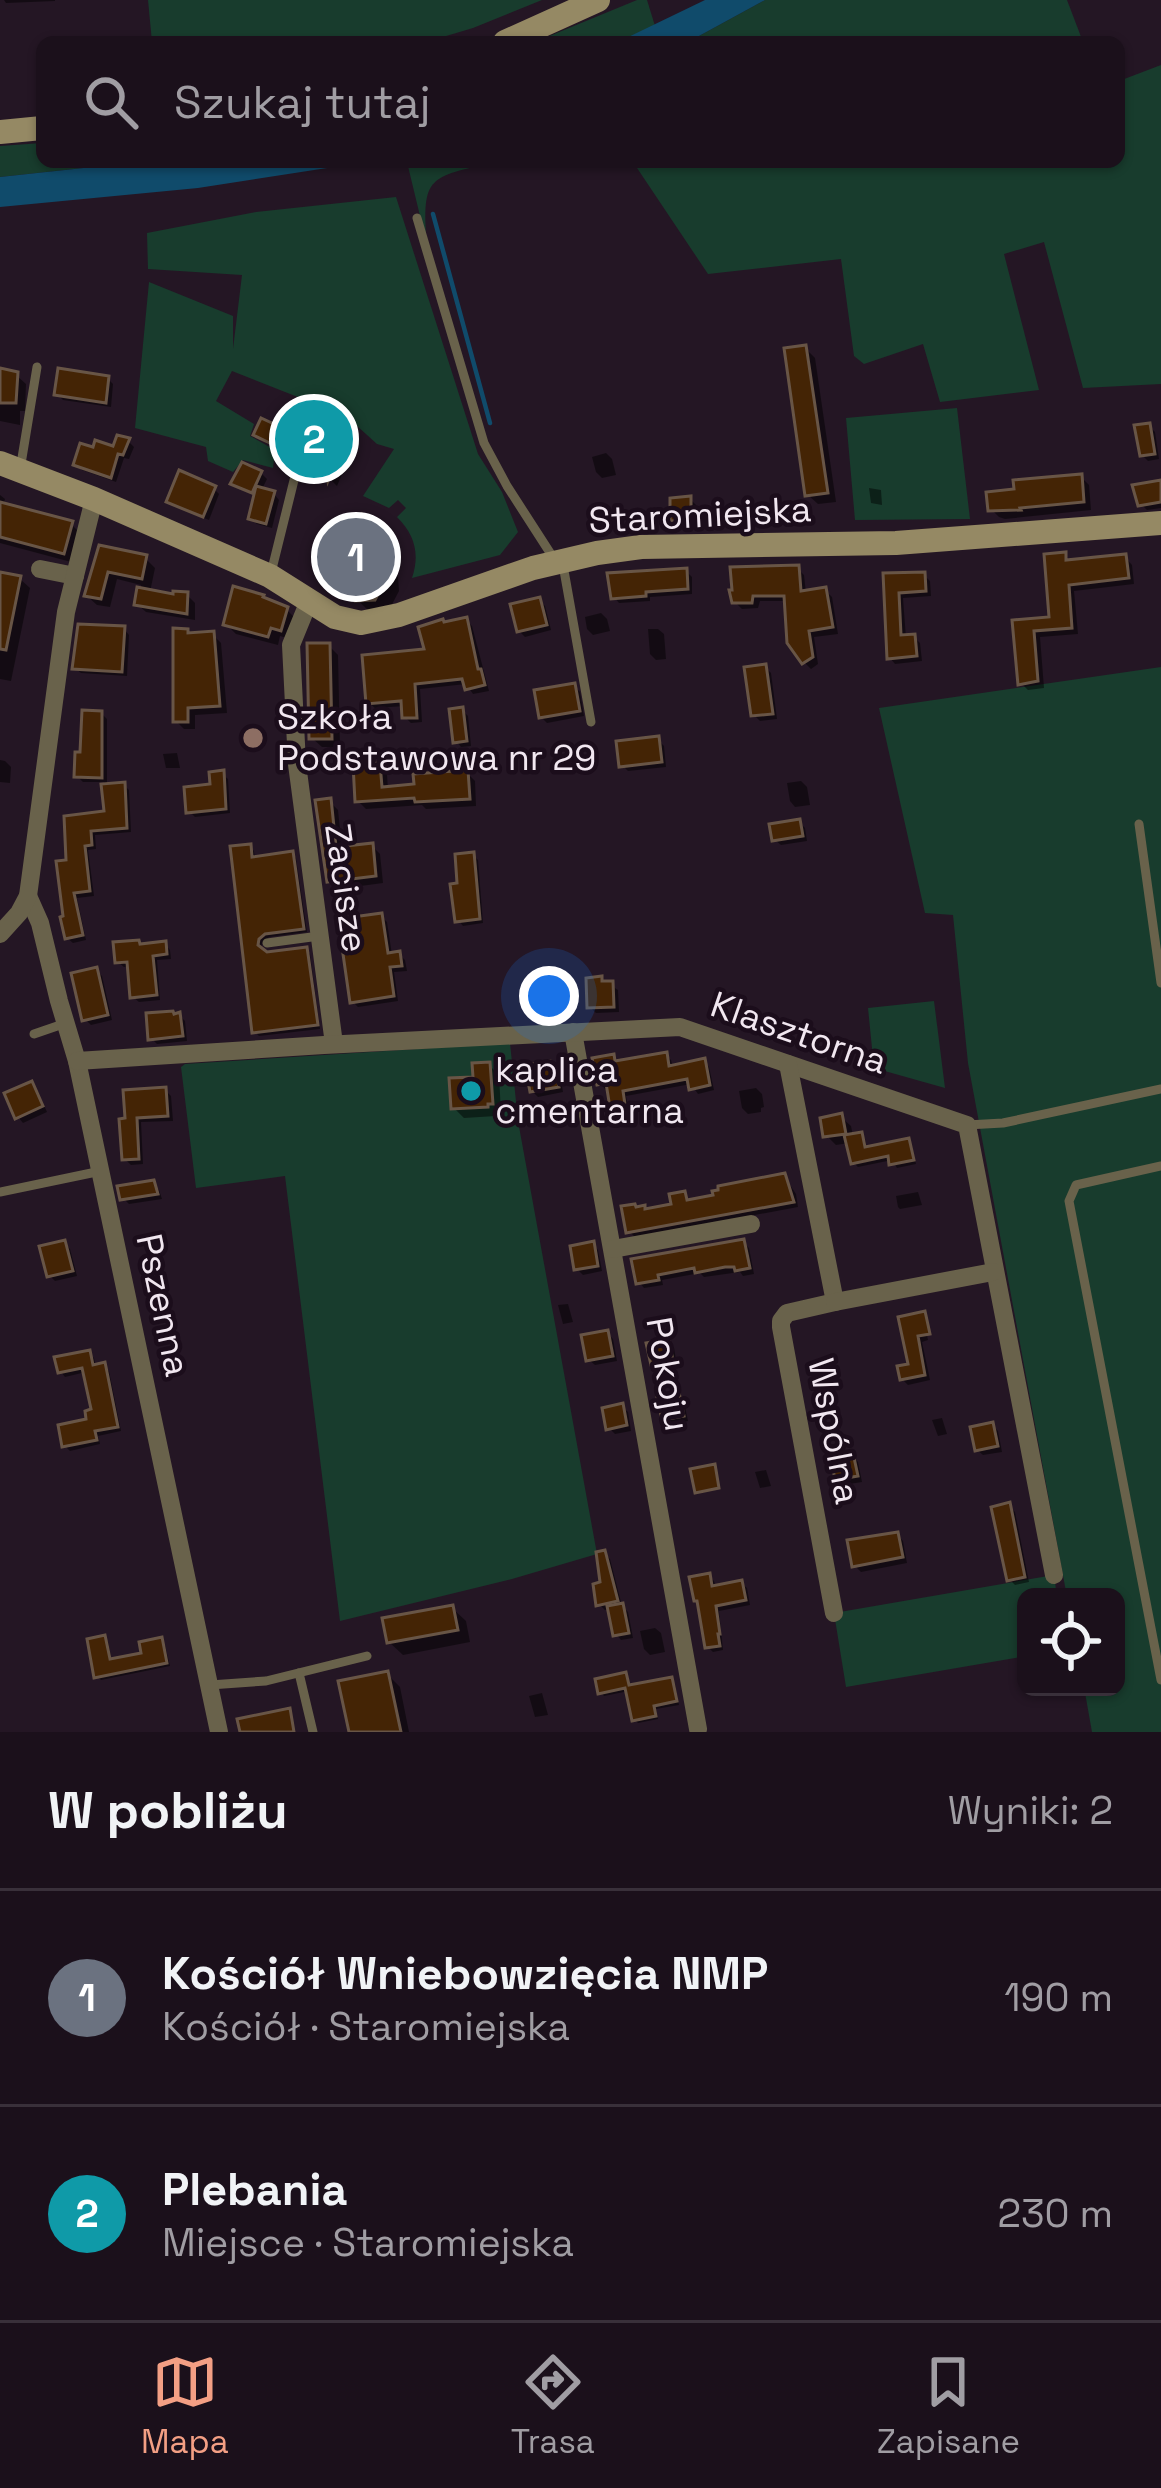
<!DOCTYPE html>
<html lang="pl">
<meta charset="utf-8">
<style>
:root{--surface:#1b101b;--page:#281e28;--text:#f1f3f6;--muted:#a09da3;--line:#39303a;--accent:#f39f84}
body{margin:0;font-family:"Space Grotesk",sans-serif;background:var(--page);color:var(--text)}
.controls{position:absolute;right:36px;bottom:36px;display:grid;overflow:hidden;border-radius:18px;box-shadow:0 3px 9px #0004}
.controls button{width:108px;height:108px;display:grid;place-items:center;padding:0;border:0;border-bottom:3px solid var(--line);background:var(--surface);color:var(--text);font:60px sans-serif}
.you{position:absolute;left:549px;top:996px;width:42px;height:42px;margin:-30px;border:9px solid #fff;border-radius:50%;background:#1a73e8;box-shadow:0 0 0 18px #1a73e833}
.badge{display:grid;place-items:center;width:78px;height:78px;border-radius:50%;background:var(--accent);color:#fff;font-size:39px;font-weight:700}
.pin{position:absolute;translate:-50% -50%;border:6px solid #fff;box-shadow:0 3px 12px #0006}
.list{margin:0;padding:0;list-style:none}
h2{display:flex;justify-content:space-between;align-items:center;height:156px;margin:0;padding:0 48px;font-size:51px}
h2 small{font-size:39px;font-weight:400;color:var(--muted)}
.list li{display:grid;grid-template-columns:78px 1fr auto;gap:36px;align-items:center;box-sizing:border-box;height:216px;padding:0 48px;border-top:3px solid var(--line)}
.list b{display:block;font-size:45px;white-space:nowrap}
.list p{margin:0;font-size:39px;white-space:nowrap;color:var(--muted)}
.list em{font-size:39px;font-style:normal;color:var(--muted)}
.icon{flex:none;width:66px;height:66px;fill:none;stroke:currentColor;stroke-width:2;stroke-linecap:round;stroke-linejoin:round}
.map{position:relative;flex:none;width:1161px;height:1732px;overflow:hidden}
.search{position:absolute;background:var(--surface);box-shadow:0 3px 9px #0004;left:36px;right:36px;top:36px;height:132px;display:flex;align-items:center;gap:30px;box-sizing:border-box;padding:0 42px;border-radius:18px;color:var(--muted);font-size:45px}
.sheet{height:588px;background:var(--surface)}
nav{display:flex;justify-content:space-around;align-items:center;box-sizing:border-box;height:168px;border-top:3px solid var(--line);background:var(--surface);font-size:33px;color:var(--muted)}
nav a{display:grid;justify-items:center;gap:6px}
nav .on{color:var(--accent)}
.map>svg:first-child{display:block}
</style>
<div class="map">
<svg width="1161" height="1732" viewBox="0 0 1161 1732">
<rect width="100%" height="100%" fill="#241624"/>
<g fill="#183c2d">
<path d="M148,0H542L473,28L426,42H152Z"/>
<path d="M637,0H647L655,26L618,42H535Z"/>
<path d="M765,0H1067L1083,42H688Z"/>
<path d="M1161,65V384L1083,388L1044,242L1004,254L1039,390L940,402L923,344L864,364L854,356L841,259L708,274L633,162H1119V81Z"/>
<path d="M42,143V162H139L0,177V146Z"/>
<path d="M407,162H494C430,178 421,174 427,245Z"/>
<path d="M396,197L478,454L502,492L518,532L500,555L412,578C420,554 415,535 397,517L406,508L398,500L389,508L363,496L394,449L377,444L346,416L232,371L216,401L254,424L250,436L275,450L273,468L243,460L233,472L208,461L206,447L135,428L149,282L233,316V349L242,275L148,269L147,233L256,212Z"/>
<path d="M957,408L970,519L855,520L846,418Z"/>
<path d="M1161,667V1732H1092L1084,1687H1116V1597H1067L968,1063L953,915L925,913L879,708Z"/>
<path d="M934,1001L945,1088L874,1068L868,1008Z"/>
<path d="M510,1043L518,1121L597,1554L512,1579L340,1621L285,1176L196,1188L181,1067L185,1064Z"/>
<path d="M1054,1575L1057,1597H1026V1656L846,1687L834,1613Z"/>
</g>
<g fill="#104b6b">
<path d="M705,0H765L688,42H618Z"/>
<path d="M139,162H366L198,188L0,207V177Z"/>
</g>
<g fill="#0007">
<path d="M4,0H55V1L6,3Z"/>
<path d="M805,348L815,358L836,502L818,504L808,495Z"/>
<path d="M0,371L16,375L26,384L25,411H20V425L0,421Z"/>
<path d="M107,378L113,384L111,407L63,400L57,394Z"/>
<path d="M1149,426L1155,432L1159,459L1148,461L1142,455Z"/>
<path d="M257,434L345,438L354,447L337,486L330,479L329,467L314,455L306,456L285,447L283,451L266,443Z"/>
<path d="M128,441L134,447L129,459L124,458L116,482L82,470L76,465L115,450Z"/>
<path d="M606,453L612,459L616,475L602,478L596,472L592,457Z"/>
<path d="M261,473L267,479L261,491L274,494L279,500L272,528L257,524L251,519L256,496L234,483Z"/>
<path d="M1081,477L1089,485L1091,510L1005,519L999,517L991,509Z"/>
<path d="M1161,483V508L1147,510L1141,504Z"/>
<path d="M869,488L881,490L882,505L871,503Z"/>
<path d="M214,489L219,494L209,520L175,506L170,501Z"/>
<path d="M0,495L5,499L3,506L71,524L82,535L75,563L0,543Z"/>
<path d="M690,499L696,505V525L679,526L673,520Z"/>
<path d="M376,527L390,541L393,572L398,577L399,591L388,612L371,613L342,585L355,531Z"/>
<path d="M101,549L145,558L155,568L150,592L176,598L187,595L195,603V620L146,612L137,604L141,585L117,579L110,607L97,605L87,596Z"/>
<path d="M1065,555L1072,563L1125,557L1132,565L1134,584L1074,591L1078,634L1040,637L1044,688L1028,690L1021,683L1015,623L1052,619Z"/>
<path d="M797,568L804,575L806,593L825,590L832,597L838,634L814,637L818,664L811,669L804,662L787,601H760L758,608L742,609L735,602Z"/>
<path d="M686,571L692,577V594L650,597V601L619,603L614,597Z"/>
<path d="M0,575L20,579L30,588L11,681L0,679Z"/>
<path d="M924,575L930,581L931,596L903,598L906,638L914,637L920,643L922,661L895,664L890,658L886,576Z"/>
<path d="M539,600L545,606L551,630L525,637L519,631Z"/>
<path d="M286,609L296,619L290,639L280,636L278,645L236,634L226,624Z"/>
<path d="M601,613L607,619L610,631L593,635L587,629L585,617Z"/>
<path d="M466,620L472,626L489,691L473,694L466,684L420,689L422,722L411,723L405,717V706L375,708L369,703Z"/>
<path d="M124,629L129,635L127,676L81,673L75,668Z"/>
<path d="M648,629H658L664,634L666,659L656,660L650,654Z"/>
<path d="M213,635L221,643L227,713L195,715V729H184L176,721L190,636Z"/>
<path d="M329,646L338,655L340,747H322L312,738Z"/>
<path d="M765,667L771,673L777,719L760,721L754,715Z"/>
<path d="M574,686L580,692L584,716L547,723L541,717Z"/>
<path d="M462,710L468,716L471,746L461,747L456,741Z"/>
<path d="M101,713L107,719V786L124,785L129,790L131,832L95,835L96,849L88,850L94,896L77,898L86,940L73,943L67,938L69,862L67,818L107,814L104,782H83L77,776Z"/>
<path d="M658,740L664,746L666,767L628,771L622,765Z"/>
<path d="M177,753L180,768H166L163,754Z"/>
<path d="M0,760L5,761L11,767L10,783L0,782Z"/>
<path d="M379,766L387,774L388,790L467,773L475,781L476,806L426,809L422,805L366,809L358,801Z"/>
<path d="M222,774L228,779L230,813L195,817L189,811Z"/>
<path d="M801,781L807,787L810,805L795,807L790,801L787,783Z"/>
<path d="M330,802L338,810L342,849L372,846L380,854L383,883L338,889L330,880Z"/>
<path d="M799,822L805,828L807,841L781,845L775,840Z"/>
<path d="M250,847L254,851L255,859L292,854L296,858L307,932L269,937L262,943L261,951L266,955L306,950L310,954L320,1029L259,1036L255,1032Z"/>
<path d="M473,855L478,860L483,923L463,926L458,920L461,885Z"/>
<path d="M381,916L387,922L392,955L399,954L405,960L407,971L394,972L398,1001L358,1007L352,1001Z"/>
<path d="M165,944L170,950L171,959L157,960L160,1000L139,1002L133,997L131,966L124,967L118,962L142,946Z"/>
<path d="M96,970L102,976L112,1020L91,1025L85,1019Z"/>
<path d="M601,979L618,990L619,1012L596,1013L590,1007Z"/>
<path d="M179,1015L185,1021L187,1041L157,1044L151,1038Z"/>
<path d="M666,1055L671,1060L673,1068L704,1061L709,1067L714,1090L698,1094L691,1084L626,1096L630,1116L620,1118L614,1113L610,1088L605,1089L600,1083L613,1057L619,1064Z"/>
<path d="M549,1064L561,1080L563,1092L538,1097L532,1091Z"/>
<path d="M489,1065L499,1075L501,1113H496V1116L464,1118L454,1108Z"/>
<path d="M31,1084L37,1090L47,1112L23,1123L18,1117Z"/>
<path d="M756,1088L762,1094L764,1107L761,1108V1112L748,1114L742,1108L739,1091Z"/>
<path d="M165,1090L171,1096L173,1121L141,1122L143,1164L131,1165L125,1159L123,1121Z"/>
<path d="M841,1117L851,1126L853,1136L861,1135L865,1139L867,1149L908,1141L912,1146L916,1164L897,1168L892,1160L858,1167L853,1162L849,1143L836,1145L826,1135Z"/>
<path d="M784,1176L796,1194L798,1207L635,1237L629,1231L646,1211L674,1206L684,1194L690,1202Z"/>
<path d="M153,1184L159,1190L162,1199L129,1204L123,1198Z"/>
<path d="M918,1192L922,1205L900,1209L898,1207L896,1196Z"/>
<path d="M743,1242L749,1248L754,1274L743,1276L740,1272L704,1277L700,1273L662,1280L663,1285L644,1288L639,1282Z"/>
<path d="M64,1243L70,1249L77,1276L55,1281L49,1275Z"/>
<path d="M593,1244L598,1250L602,1271L583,1275L577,1269Z"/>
<path d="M568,1304L573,1322L563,1324L558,1305Z"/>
<path d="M924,1314L927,1317H923L928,1340L922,1342L930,1380L908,1385L902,1379L912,1366L902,1319Z"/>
<path d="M607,1333L613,1339L617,1361L595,1365L589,1360Z"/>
<path d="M668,1342L674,1348L677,1366L659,1370L654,1364Z"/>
<path d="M89,1353L94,1358L96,1367L104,1366L109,1371L121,1431L98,1436L100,1444L70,1451L65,1446L90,1422L95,1412L86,1372L65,1377L61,1372Z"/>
<path d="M678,1396L684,1402L688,1421L670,1425L664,1419Z"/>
<path d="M622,1407L628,1412L631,1431L615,1434L609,1428Z"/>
<path d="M942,1418L947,1434L938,1436L932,1420Z"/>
<path d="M992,1425L998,1431L1002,1452L983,1455L977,1450Z"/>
<path d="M852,1456L858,1462L862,1482L843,1485L838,1479Z"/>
<path d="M766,1470L771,1486L760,1488L755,1472Z"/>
<path d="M1009,1506L1015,1512L1029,1582L1015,1585L1009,1579Z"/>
<path d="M897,1535L903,1541L907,1563L861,1572L855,1566Z"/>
<path d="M604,1553L610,1559L622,1606L628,1612L633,1638L621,1640L616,1634L611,1609L605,1610L599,1604L603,1585Z"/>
<path d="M709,1576L714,1581L716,1588L741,1583L747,1588L750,1605L719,1611L723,1650L713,1652L708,1647Z"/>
<path d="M452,1608L466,1621L470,1642L403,1655L389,1642Z"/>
<path d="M655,1628L661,1633L665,1652L650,1655L644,1649L640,1631Z"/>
<path d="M104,1638L108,1642L112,1662L144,1655L161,1640L165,1645L170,1666L101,1680L97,1676Z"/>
<path d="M387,1674L400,1687L409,1732H352Z"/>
<path d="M625,1676L631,1688L671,1680L675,1684L679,1705L656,1709L658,1719L638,1723L634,1719L629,1691L604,1696L601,1692Z"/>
<path d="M542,1693L548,1715L535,1717L529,1696Z"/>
</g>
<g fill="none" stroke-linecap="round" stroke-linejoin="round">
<path stroke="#104b6b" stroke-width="4.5" d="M433,214L490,423"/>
</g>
<g fill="#442405" stroke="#685546" stroke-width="3">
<path d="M806,345L828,493L805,496L784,348Z"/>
<path d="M0,368L18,372L16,403H0Z"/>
<path d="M58,368L109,376L106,403L54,395Z"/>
<path d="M294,414L347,436L328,481L322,437L318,459L309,455L303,448L295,449L276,440L274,445L253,435L261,418L287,430Z"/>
<path d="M1150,423L1155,454L1140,456L1134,425Z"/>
<path d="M117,435L130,438L123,455L118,454L111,478L73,465L80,443L93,447L95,440L113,446Z"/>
<path d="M242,462L262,471L252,493L230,484Z"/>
<path d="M179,470L216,486L203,517L166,502Z"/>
<path d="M1082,474L1084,502L1020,508L1021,510L988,511L986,492L1014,489L1013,480Z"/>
<path d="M1161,480V502L1138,506L1132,485Z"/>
<path d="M256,486L275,491L266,524L248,519Z"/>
<path d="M691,496V520L670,521V498Z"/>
<path d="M0,502L73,521L64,554L0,537Z"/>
<path d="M362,514L377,525L381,561H385L387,577L375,600L355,601L354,598L339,586L333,526L352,524L354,528Z"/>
<path d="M99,545L147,555L142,579L108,572L101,599L84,596Z"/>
<path d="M1066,552V560L1126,554L1129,578L1069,585L1072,628L1034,631L1038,681L1018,685L1012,620L1049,617L1044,554Z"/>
<path d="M799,565L801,591L826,587L833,627L809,631L813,657L802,664L787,643L784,596H753L752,603H732L729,590H732L730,567Z"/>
<path d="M687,568L688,589L646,592V596L611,599L607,573Z"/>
<path d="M0,572L21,576L6,650L0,649Z"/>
<path d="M925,572L926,591L899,593L901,635L915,634L917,656L887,659L883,573Z"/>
<path d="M233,586L264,595L263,597L288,607L281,631L271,628L268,637L223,625Z"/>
<path d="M137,587L173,594V591L188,592L187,614L134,605Z"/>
<path d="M540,597L547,625L517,632L510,604Z"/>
<path d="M467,617L478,669H481L485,685L465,690L462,679L415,684L417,718H402L401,701L366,704L362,655L424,649L418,627L443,619L444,622Z"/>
<path d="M78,624L125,626L122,672L72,669Z"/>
<path d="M173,628L188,629V633L214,631L220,706L188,708V722H173Z"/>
<path d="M307,643H330L332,739H309Z"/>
<path d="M766,664L773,714L751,716L744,667Z"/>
<path d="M575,683L580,711L539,718L534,690Z"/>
<path d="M463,707L467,741L453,743L449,709Z"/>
<path d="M82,710L102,711V778L74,777L75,752H80Z"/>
<path d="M659,736L662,762L619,767L616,741Z"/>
<path d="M380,763L382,787L414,784L413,774L468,770L470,799L415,802L414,798L355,802L353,764Z"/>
<path d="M224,770L226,809L186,813L184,787L210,784L209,772Z"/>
<path d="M125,782L127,828L91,831L92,845L85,846L90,891L74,893L83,935L65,939L60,917L63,916L56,861L66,860L64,816L104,811L101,784Z"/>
<path d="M331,798L336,847L373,843L376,876L327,882L315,800Z"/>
<path d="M800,819L803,836L772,841L769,824Z"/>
<path d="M251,844L252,857L293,851L304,929L265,934L259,939L258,945L267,952L307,947L318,1025L252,1033L230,846Z"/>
<path d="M474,852L480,919L455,922L450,884L457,883L455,854Z"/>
<path d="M382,913L388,953L400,951L402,966L390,967L394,996L350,1003L338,919Z"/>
<path d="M139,940L140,944L166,941L167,954L153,956L157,995L130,998L127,962L115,963L113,942Z"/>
<path d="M97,967L108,1015L82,1021L71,973Z"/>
<path d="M602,976V981H613L614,1007L587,1008L586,978Z"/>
<path d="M173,1011L174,1014L180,1012L183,1036L148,1040L146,1013Z"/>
<path d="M667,1052L669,1066L705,1058L710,1085L689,1090L687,1079L623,1091L626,1111L611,1114L606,1083L597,1085L592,1058L614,1054L615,1061Z"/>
<path d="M550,1061L552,1072L556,1071L559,1087L530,1092L525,1065Z"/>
<path d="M490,1062L493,1104H488V1107L451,1109L449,1078L473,1077L472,1063Z"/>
<path d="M32,1081L43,1106L15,1119L4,1093Z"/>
<path d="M166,1087L168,1116L137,1118L139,1159L122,1160L119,1119L125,1118L123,1090Z"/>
<path d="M842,1113L846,1134L823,1137L820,1118Z"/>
<path d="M862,1132L865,1147L909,1138L914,1160L889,1165L888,1156L851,1164L844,1135Z"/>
<path d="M785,1173L794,1202L626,1233L621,1206L635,1204L636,1207L645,1205V1209L671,1204L669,1194L685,1191L687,1200L713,1195L712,1191L718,1190V1186Z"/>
<path d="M154,1180L158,1194L120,1200L117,1186Z"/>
<path d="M744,1239L750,1268L735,1271L734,1267H725L695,1273L694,1268L658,1275L659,1280L636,1284L631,1259Z"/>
<path d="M65,1240L73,1271L47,1277L39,1246Z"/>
<path d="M594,1241L598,1266L574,1270L570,1246Z"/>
<path d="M925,1311L930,1334L918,1336L925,1375L900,1380L897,1366L908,1364L898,1317Z"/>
<path d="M608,1330L613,1356L586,1361L581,1335Z"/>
<path d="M669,1339L673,1361L651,1365L646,1343Z"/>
<path d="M90,1350L93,1365L105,1362L118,1427L95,1431L97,1440L62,1447L58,1425L86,1419L85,1411L91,1409L82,1368L58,1373L54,1357Z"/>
<path d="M679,1392L684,1416L662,1420L657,1397Z"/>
<path d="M623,1403L627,1425L606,1430L602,1408Z"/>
<path d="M993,1422L998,1446L975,1451L970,1427Z"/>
<path d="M853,1453L858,1476L835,1480L831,1458Z"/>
<path d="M715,1464L719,1488L695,1493L690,1469Z"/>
<path d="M1010,1502L1025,1577L1007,1581L991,1507Z"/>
<path d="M898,1532L903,1557L852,1567L847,1540Z"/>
<path d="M605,1550L618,1601L596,1606L593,1584L600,1582L596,1552Z"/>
<path d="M710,1573L712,1586L742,1580L746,1600L716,1606L720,1634H718L720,1646L705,1648L697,1601H694L689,1577Z"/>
<path d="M623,1603L629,1633L613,1636L607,1606Z"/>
<path d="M453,1605L458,1630L387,1643L382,1618Z"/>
<path d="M105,1635L110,1659L141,1653L139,1642L162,1637L167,1663L94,1678L87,1639Z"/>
<path d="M388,1671L401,1732H349L338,1681Z"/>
<path d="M626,1672L629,1685L672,1677L677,1701L654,1706L656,1716L632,1721L625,1688L598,1694L595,1679Z"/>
<path d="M290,1708L294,1732H240L237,1719Z"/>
</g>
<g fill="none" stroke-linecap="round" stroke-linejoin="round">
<g stroke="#69624b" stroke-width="9">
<path d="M417,218L484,443L507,486L556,562"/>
<path d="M20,470L37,367"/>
<path d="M563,565L591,722"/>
<path d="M271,573L300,456"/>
<path d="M1139,824L1161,983"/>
<path d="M267,943L319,936"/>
<path d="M34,1034L66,1023"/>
<path d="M967,1125L1003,1123L1161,1089"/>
<path d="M1161,1166L1076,1185L1069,1201L1161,1680"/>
<path d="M0,1192L101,1171"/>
<path d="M299,1673L313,1732"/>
<path d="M210,1685L266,1681L367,1656"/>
</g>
<g stroke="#69624b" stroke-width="18">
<path d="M40,569L75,576"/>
<path d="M309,601L291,645L297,764L334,1044"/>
<path d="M28,896L40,923L59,1001L77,1061L219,1732"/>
<path d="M0,934L19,913L28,896L66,612L94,499"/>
<path d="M573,1032L698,1729"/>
<path d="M77,1061L324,1045L680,1027L967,1125L1054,1575"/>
<path d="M788,1064L835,1302L787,1313L781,1321V1327L834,1613"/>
<path d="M613,1249L751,1224"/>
<path d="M835,1302L993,1272"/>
</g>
<g stroke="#958964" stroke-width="24">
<path d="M505,42L598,0"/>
<path d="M0,132L42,128"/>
<path d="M0,463L94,499L270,576L335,617L361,623L399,615L533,568L597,553L641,547L896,543L1161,523"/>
</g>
</g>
<circle fill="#8d6e63" stroke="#1b0d1b" stroke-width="4.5" cx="253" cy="738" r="12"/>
<circle fill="#0f9aa8" stroke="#1b0d1b" stroke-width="4.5" cx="471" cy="1091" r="12"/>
<g text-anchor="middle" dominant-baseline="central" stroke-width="9" stroke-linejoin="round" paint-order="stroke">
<g font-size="36" fill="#f1e7f0" stroke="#1b0d1b">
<text transform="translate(700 515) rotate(-3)">Staromiejska</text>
<text transform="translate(346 888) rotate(82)">Zacisze</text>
<text transform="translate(799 1033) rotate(19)">Klasztorna</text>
<text transform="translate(163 1305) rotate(78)">Pszenna</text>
<text transform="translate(668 1374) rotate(80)">Pokoju</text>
<text transform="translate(834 1431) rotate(79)">Wspólna</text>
</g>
<g font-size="36" fill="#f1e7f0" stroke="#1b0d1b" text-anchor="start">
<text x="277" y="717">Szkoła<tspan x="277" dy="41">Podstawowa nr 29</tspan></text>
<text x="495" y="1070">kaplica<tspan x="495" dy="41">cmentarna</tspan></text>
</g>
</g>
</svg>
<div class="controls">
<button><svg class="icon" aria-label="locate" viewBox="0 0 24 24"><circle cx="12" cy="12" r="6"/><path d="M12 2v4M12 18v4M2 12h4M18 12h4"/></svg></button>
</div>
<div class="you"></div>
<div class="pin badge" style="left:356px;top:557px;background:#6b7280">1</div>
<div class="pin badge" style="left:314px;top:439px;background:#0f9aa8">2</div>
<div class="search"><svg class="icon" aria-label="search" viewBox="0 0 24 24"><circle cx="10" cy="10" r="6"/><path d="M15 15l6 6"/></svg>Szukaj tutaj</div>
</div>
<section class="sheet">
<h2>W pobliżu<small>Wyniki: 2</small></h2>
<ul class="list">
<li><span class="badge" style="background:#6b7280">1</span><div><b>Kościół Wniebowzięcia NMP</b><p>Kościół · Staromiejska</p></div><em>190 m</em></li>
<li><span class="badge" style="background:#0f9aa8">2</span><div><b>Plebania</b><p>Miejsce · Staromiejska</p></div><em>230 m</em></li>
</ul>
</section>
<nav>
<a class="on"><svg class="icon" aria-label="map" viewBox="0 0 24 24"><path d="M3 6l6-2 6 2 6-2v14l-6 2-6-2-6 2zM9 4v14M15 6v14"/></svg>Mapa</a>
<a><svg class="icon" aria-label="directions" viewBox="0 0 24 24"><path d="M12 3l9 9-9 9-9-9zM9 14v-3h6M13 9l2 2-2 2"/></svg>Trasa</a>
<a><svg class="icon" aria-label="saved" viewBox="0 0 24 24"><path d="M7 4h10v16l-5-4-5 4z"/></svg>Zapisane</a>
</nav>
